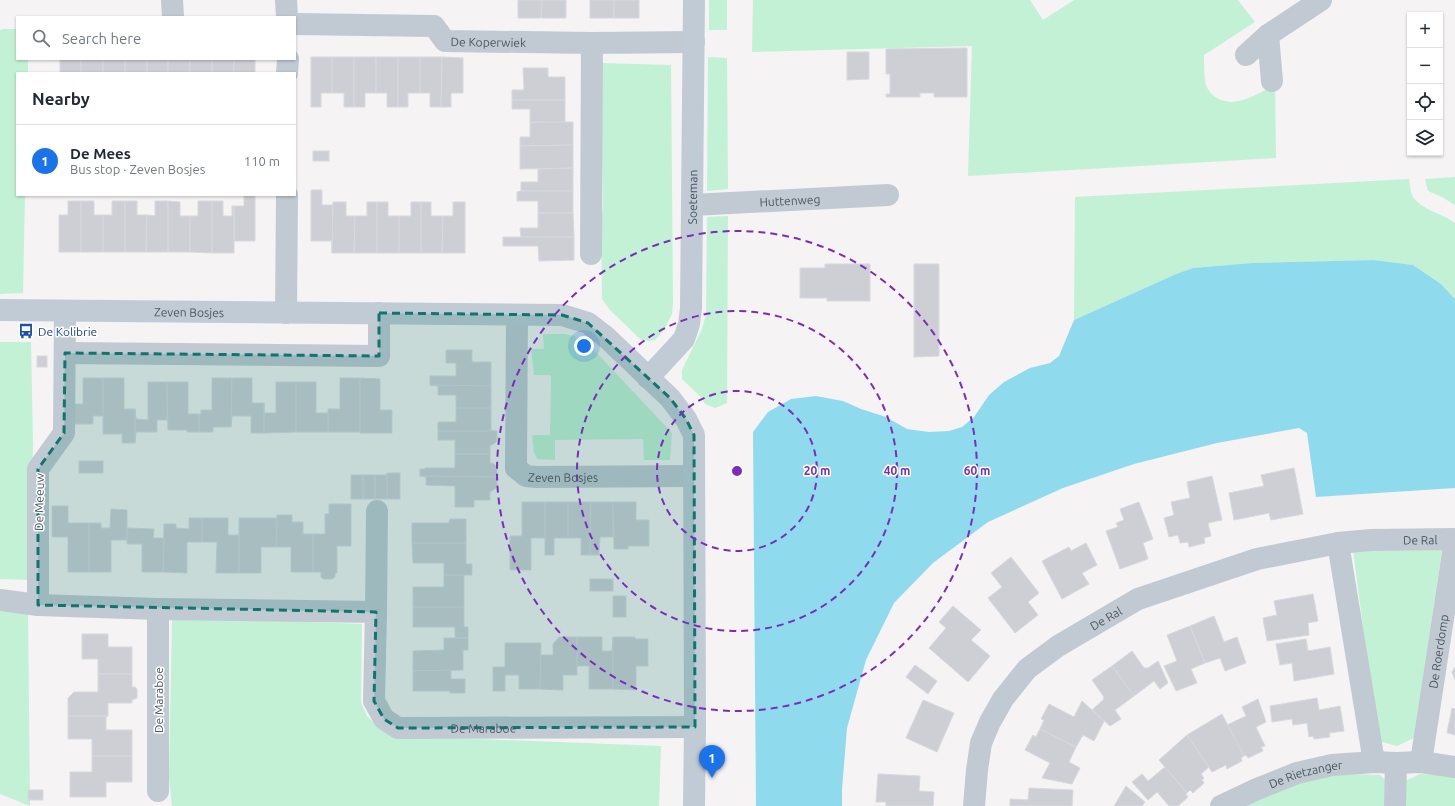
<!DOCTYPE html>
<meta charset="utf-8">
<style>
:root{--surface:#fff;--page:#f2f2f3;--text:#1f2937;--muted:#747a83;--line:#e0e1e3;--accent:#1a73e8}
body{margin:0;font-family:Ubuntu,sans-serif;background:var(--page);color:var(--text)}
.controls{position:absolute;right:12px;top:12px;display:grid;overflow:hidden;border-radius:0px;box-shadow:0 1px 3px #0004}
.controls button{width:36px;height:36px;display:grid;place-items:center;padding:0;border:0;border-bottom:1px solid var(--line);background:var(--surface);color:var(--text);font:20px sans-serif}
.you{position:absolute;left:584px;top:346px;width:14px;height:14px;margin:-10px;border:3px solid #fff;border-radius:50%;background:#1a73e8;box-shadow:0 0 0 6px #1a73e833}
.badge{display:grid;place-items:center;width:26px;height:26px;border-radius:50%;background:var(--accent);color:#fff;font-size:13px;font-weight:700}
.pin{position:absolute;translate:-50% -33px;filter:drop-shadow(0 1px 2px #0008)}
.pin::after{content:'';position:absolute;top:21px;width:14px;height:12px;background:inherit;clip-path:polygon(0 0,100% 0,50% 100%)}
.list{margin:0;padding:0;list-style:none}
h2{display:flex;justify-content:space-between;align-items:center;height:52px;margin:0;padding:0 16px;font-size:17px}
h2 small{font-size:13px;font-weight:400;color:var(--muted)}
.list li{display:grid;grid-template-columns:26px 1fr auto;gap:12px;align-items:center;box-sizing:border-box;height:72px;padding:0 16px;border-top:1px solid var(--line)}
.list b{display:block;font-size:15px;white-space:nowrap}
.list p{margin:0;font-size:13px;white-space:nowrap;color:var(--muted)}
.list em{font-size:13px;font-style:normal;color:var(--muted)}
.icon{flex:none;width:22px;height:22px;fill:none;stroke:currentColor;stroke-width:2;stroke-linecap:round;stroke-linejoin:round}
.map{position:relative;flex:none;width:1455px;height:806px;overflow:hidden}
.search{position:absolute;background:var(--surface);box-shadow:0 1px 3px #0004;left:16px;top:16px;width:280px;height:44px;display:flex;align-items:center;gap:10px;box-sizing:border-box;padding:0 14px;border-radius:0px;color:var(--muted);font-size:15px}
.panel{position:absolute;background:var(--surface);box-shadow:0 1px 3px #0004;left:16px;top:72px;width:280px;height:124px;border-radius:0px}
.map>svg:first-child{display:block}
</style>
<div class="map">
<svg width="1455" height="806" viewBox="0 0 1455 806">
<rect width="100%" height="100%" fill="#f5f3f3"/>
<g fill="#c3f1d5">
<rect x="709" y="0" width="18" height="30"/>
<path d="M753,0H1030L1043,20L1074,0H1238L1255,22L1204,55C1204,63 1204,72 1205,80C1205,86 1210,93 1214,96C1233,111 1256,94 1275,85L1276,158L968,176L972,46L752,52Z"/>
<path d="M3,29H17V59H28V73H17V195H25L23,293L0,294V30Z"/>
<path d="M708,57L727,58L728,189L707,191Z"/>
<path d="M601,63L671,65L673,303L672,314L664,330L655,340L649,341L641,340L610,310L602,299L601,221L603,206Z"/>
<path d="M1455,177V205L1442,197L1428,191L1425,179Z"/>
<path d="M1409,179C1410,183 1410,191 1412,195C1420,210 1442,213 1455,223V299L1441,284L1413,265L1374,260L1252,263L1193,268L1176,274L1074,320L1075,197Z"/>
<path d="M728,216L727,403L715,408L705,404L701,397L682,379V370L702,329L706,315L707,217Z"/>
<path d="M543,334H565L574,336L592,348L672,433L670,460H644L643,439L555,440V460L537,459L534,452L532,435H550L551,375H534L531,349H544Z"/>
<path d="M0,342H31L33,445L30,580L0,579Z"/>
<path d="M1353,550H1442L1414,738L1397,746L1378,741Z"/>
<path d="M0,611H28L30,806L0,794Z"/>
<path d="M172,617L362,624L361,702L367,716L377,726L401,736L661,746L659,806H172L169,778Z"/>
<path d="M1328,773L1380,775L1388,782V806H1239Z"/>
<path d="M1420,774L1455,776V806H1401V783Z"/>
</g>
<path fill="#90daee" d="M1374,260L1413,265L1441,284L1455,299V488L1316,497L1307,433L1299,428L1217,443L1134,464L1063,488L988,522L933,563L894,603L866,660L847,728L842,789V806H756L753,432L768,412L791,399L816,396L843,401L861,409L886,417L907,429L929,432L949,431L962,427L974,417L989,395L1004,382L1030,368L1050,363L1059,356L1074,320L1176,274L1193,268L1252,263Z"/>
<g fill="#cdcfd5" stroke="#d7d9de">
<path d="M518,0H542L541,18H518Z"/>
<path d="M542,0H566V18H541Z"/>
<rect x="590" y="0" width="24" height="18"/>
<rect x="614" y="0" width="25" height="18"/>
<path d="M967,48V97H934V93H920V97H886V94H890V74H886V49Z"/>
<path d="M847,52H869V79L847,80Z"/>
<path d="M311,57H332V93H321V107H311Z"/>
<path d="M332,57H354V107H344V93H332Z"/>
<path d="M354,57H376V93H365V107H354Z"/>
<path d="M376,57H398V107H387V93H376Z"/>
<path d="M398,57H420V93H408V107H398Z"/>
<path d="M420,57H442L441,107H430V93H420Z"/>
<path d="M442,57L463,58V93H451V107H441Z"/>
<rect x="60" y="59" width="21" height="14"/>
<rect x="81" y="59" width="22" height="14"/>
<rect x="103" y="59" width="22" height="14"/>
<rect x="125" y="59" width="22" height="14"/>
<rect x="147" y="59" width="21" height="14"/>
<rect x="168" y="59" width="22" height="14"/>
<rect x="190" y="59" width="22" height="14"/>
<rect x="212" y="59" width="22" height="14"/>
<rect x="234" y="59" width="21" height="14"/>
<path d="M523,68H548V77H565V100H512V90H524Z"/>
<path d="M512,100H565V123H530V109H512Z"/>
<path d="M538,122H573V145L520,146V137H530V123Z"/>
<path d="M573,145V168L520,169V146Z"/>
<rect x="313" y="151" width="16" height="10"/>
<path d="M573,168V191H521V182H538V169Z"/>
<path d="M311,190H322V205H333L332,253V241H311Z"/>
<path d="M521,191H573V213H538V201H517V192Z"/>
<path d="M244,195H255V241H234V206H244Z"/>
<path d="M68,201H81V252H59V215H68Z"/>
<path d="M81,201H94V215H103V252H81Z"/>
<path d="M112,201H125V252H103V215H112Z"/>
<path d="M125,201H137V215H147L146,252H125Z"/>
<path d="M155,201H168V252H146L147,215L155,216Z"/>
<path d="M168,201L180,202V216H190V252H168Z"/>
<path d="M198,201H212V253L190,252V216H198Z"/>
<path d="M212,201H223V216H232V206H234V253H212Z"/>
<path d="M333,202H346V216H355L354,253H332Z"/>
<path d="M367,202H377V253H354L355,216H367Z"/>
<path d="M377,202H388V216H399V253H377Z"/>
<path d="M411,202H421V253H399V216H411Z"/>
<path d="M421,202H431V216H443L442,253H421Z"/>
<path d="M453,202H465V253H442L443,216H453Z"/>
<path d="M538,213H573L574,237H521L520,228H538Z"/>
<path d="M503,237H574V260L539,261L538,246H503Z"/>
<path d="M825,264H870V301H827V298H800V268H825Z"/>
<path d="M914,264H939V356L914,357Z"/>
<path d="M446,350H472V362H491V386L430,385V376H456V363H446Z"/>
<rect x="37" y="356" width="10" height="11"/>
<path d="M83,378H103V416H93V424H73V404H83Z"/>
<path d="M103,378H124V409H135V443H122V434H103Z"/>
<path d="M212,378H232L231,427H213V432H199V414H201V410H212Z"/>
<path d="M232,378H252V403H264V433H251V416H232L231,427Z"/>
<path d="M340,378H360V432H328V409H340Z"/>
<path d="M360,378L380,379V410H392V433H360Z"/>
<path d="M148,382H167V420H157V432H136L135,443V409L136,419L148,420Z"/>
<path d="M167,382H188V414H199V432H187V430H168Z"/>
<path d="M276,382H296V432L264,433V403V413H276Z"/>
<path d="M296,382H316V413H328V432H296Z"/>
<path d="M430,385L491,386V408H456V395H438V386Z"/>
<path d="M456,408H491V431H497H438V422H456Z"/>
<path d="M438,431H497V441L492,445H490V454H455V440H438Z"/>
<path d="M455,454H490V463H493L497,467V477L420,476V469H425V468H455Z"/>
<rect x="79" y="461" width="24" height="12"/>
<path d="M1294,468L1303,514L1271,520L1269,513L1234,520L1229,493L1264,486L1261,475Z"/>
<rect x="387" y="473" width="13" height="26"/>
<rect x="351" y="475" width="12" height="24"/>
<rect x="363" y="475" width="12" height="24"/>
<rect x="375" y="475" width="12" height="24"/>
<path d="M420,476L497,477V487L492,491H490V500H474V507H455V486L426,485V477Z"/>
<path d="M1212,476L1222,520L1208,523L1211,536L1204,538L1205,543L1189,547L1188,542L1180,543L1178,535L1169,537L1164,518L1174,515L1171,502L1190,498L1187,482Z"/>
<path d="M522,502H545V538H531V570H510V536H522Z"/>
<path d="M545,502H568V538H554V555H545Z"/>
<path d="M568,502H591L590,555H581V538H568Z"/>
<path d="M591,502H613V537H600L599,555H590Z"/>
<path d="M613,502H636V520H649V546H628V549H614Z"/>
<path d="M1139,502L1153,539L1143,543L1148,559L1120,569L1106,531L1118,527L1116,523L1124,520L1120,509Z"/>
<path d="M329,504H351V546H337V573H335V577L332,579H323L321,577V572H313V534H325V514H329Z"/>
<path d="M52,506H68V523H89V572H68V537H52Z"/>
<path d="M111,509L127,510V540H111V572H89V523H101V528H110Z"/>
<path d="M277,515H292V522H303V534H313V572H291V547H276Z"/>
<path d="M189,518H202V542H187V573L163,572L164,524H176V528L189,529Z"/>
<path d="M202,518H228V535H239V573H216L217,542H202Z"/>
<path d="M239,518H277L276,547H261V573H239Z"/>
<path d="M450,519H466V543H412V523H449Z"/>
<path d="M127,528L154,529L153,538H164L163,572H142V544H127Z"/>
<path d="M412,543H466V564H472V575H444V563H413Z"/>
<path d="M1086,543L1097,565L1082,573L1089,584L1062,599L1042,561L1069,547L1071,551Z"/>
<path d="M1011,557L1039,593L1028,602L1038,615L1015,633L988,598L1002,587L991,573Z"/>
<path d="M444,575H464V607H413V587H444Z"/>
<rect x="590" y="579" width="23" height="12"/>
<path d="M1313,594L1318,621L1308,623L1309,635L1267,641L1263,618L1277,615L1274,601Z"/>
<rect x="613" y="596" width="13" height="21"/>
<path d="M953,606L981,630L971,640L990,656L968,682L929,648L946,628L939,622Z"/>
<path d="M413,607H464V627H468V638H455V627H413Z"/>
<path d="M1214,616L1224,642L1237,637L1246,663L1225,671L1220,658L1205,663L1190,626Z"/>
<path d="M1190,626L1205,663L1191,669L1197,683L1176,691L1164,666L1177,661L1167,635Z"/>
<path d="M82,634H108V647H132V674H98V659H82Z"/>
<path d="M559,637H577V675H563V690L540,689V655H553V644Z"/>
<path d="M577,637H602V651H612L613,637V689H589V666H577Z"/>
<path d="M613,637H635V639H648V666H636V690L613,689Z"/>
<path d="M444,638H468V650H463V670L413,671V651L444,650Z"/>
<path d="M1306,639L1308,651L1330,647L1334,674L1294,681L1292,663L1280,665L1276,644Z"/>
<path d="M505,643H541L540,689H519V675H505V691H493V667H505Z"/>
<path d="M1132,651L1144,668H1148L1158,661L1168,683L1160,689L1154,681L1134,696L1112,666Z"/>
<path d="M915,665L937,681L928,694L906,677Z"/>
<path d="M1112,666L1134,696L1115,710L1121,719L1110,726L1092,710L1103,700L1104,697L1092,680Z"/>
<path d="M1455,667V680L1452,672Z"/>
<path d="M451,670V679H465V693H450V691H413V671Z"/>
<path d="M98,674H132V687H135L137,689V698L132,700V703H108V716H68V698L74,692H98Z"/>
<path d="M1317,698L1319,710L1340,706L1344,731L1329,733L1330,737L1314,739L1313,736L1309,737L1307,723L1293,725L1292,719L1272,722L1270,706Z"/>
<path d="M1258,699L1266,722L1256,727L1265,746L1261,747L1263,751L1248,758L1246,755L1244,756L1227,725L1246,716L1242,707Z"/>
<path d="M923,700L954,713L937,752L906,738Z"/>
<path d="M1082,701L1104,721L1094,741L1083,735L1076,747L1040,729L1044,720L1041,719L1049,704L1074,717Z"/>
<path d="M1452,708L1455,709V735L1447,733Z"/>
<path d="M1222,714L1244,756L1241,758L1242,761L1227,769L1226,765L1212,772L1187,735Z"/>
<path d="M68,716H108L106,717V730H132V756H92V739H68Z"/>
<path d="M1040,729L1076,747L1069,762L1080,768L1072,784L1042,778L1050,763L1025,750L1033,735L1036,737Z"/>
<path d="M1187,735L1209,767L1201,774L1204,778L1202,780L1204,783L1193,793L1190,790L1187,793L1159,760Z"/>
<path d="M92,756H132V782H106V797H70V772H92Z"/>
<path d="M1165,767L1187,793L1186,794L1188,797L1178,806H1169L1157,792L1148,800L1132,782L1142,774L1148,781Z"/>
<path d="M878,774L920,776L919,791L934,792L933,806H886V802H876Z"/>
<path d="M1126,786L1145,802L1142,806H1114Z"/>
<path d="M1029,788L1073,790L1072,806H1010V799L1028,800Z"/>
<rect x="28" y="790" width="15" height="10"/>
</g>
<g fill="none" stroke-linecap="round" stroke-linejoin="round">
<g stroke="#c1cad2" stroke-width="22">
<path d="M172,0L173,17"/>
<path d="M286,0L287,17"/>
<path id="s1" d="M295,24L434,26L445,41L592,43L694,42"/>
<path d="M1268,35L1272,81"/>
<path d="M1246,55L1268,35L1321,0"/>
<path d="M287,73L288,59"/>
<path id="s2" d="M692,205L888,195"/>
<path d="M591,254L592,43"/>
<path d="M286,313L287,195"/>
<path id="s3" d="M517,315L516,468L526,476L536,477L694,476"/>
<path d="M65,353L379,356V313"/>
<path d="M1338,543L1374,762"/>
<path id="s4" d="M0,600L38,605L158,609L376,612L374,701L384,719L398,728L695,727"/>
<path d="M38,605V469L64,433L65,311"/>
<path d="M158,609V791"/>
<path d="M376,612L377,511"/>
<path id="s5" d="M1421,762L1455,540"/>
<path id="s6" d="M974,806L977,770L981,743L990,722L1003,699L1027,669L1058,646L1138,599L1257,559L1338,543L1371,540L1455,539"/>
<path id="s7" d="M1221,806L1257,789L1297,773L1332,765L1374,762L1396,763L1421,762L1455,767"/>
<path d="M1395,806L1396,763"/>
</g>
<g stroke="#c1cbd6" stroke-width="22">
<path id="s8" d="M0,310L562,315L588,323L606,337L670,398L686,419L694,435L695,727L694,806"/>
<path id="s9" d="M648,378L684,339L689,324L691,308L694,0"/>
</g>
</g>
<path fill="#0f766e" fill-opacity="0.2" stroke="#0f766e" stroke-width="3" stroke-dasharray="8 5" stroke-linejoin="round" d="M379,313L562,315L588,323L670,398L686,419L694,435L695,727L398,728L384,719L374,701L376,612L38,605V469L64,433L65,353L379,356Z"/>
<g fill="none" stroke="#7b2cbf" stroke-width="2" stroke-dasharray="7 5">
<circle cx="737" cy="471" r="80"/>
<circle cx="737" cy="471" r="160"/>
<circle cx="737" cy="471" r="240"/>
</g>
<defs>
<g id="bus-bare" transform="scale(1.2)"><path d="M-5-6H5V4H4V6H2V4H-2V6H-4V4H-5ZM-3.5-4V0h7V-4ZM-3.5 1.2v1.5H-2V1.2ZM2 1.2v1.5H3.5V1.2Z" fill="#1a4fb4" stroke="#fff" stroke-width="2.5" paint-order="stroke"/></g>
</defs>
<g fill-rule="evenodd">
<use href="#bus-bare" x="26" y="331"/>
</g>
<g text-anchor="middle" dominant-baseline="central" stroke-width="3" stroke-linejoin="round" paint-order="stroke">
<g font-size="12" fill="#4a5661" stroke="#fff">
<text stroke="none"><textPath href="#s1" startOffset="201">De Koperwiek</textPath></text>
<text stroke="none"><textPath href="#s9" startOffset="196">Soeteman</textPath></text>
<text stroke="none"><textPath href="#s2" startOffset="98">Huttenweg</textPath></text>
<text stroke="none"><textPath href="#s8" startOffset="189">Zeven Bosjes</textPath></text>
<text stroke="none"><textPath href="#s3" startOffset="203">Zeven Bosjes</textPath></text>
<text transform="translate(39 502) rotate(-89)">De Meeuw</text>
<text stroke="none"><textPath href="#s6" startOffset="573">De Ral</textPath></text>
<text stroke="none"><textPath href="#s6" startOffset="245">De Ral</textPath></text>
<text stroke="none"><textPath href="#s5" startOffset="112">De Roerdomp</textPath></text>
<text transform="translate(158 700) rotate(-90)">De Maraboe</text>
<text stroke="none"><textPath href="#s4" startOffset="588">De Maraboe</textPath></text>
<text stroke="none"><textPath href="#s7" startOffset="91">De Rietzanger</textPath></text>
</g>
<g font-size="12" fill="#164399" stroke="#fff" text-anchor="start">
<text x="38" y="331">De Kolibrie</text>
</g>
</g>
<circle cx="737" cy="471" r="6" fill="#7b2cbf" stroke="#fff" stroke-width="2"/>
<g font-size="12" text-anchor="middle" font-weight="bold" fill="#7b2cbf" stroke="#fff" stroke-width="3" stroke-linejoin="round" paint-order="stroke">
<text x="817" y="475">20 m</text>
<text x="897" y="475">40 m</text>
<text x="977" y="475">60 m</text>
</g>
</svg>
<div class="controls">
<button>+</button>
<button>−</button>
<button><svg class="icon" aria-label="locate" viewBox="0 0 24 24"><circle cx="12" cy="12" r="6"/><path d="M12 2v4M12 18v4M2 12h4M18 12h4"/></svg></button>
<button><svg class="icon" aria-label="layers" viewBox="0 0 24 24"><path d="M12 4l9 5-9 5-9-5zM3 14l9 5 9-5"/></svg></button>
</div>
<div class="you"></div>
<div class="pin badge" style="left:712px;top:778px">1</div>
<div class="search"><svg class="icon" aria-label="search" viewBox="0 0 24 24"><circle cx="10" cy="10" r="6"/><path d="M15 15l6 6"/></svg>Search here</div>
<section class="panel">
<h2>Nearby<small></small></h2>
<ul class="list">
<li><span class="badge">1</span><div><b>De Mees</b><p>Bus stop · Zeven Bosjes</p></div><em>110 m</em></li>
</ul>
</section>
</div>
